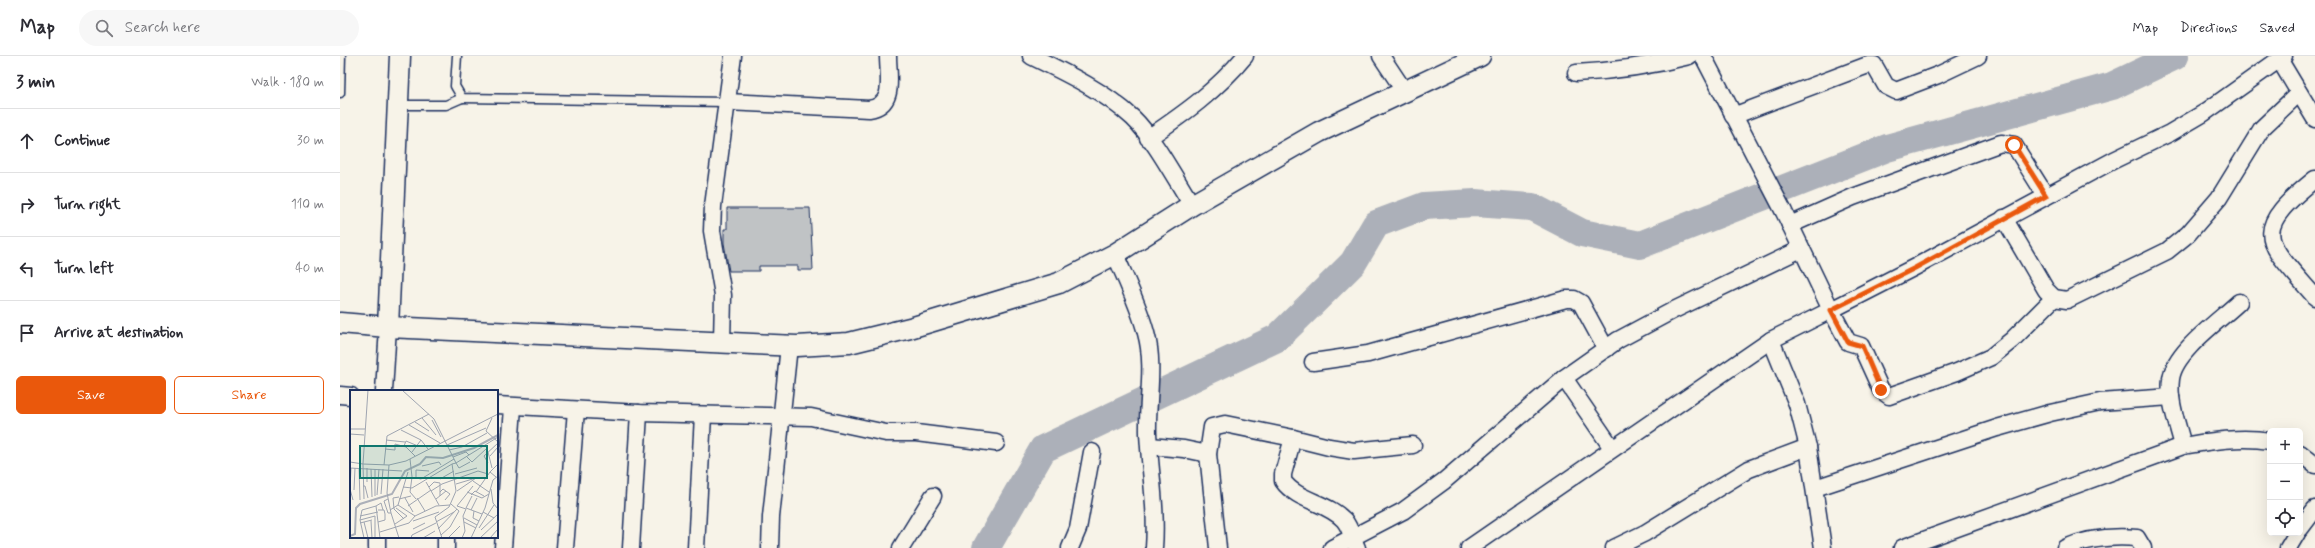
<!DOCTYPE html>
<meta charset="utf-8">
<style>
:root{--surface:#fff;--page:#f7f7f7;--text:#2b2b33;--muted:#7c7c81;--line:#e1e1e2;--accent:#ea580c}
body{margin:0;font-family:Mynerve,sans-serif;background:var(--page);color:var(--text)}
.controls{position:absolute;right:12px;bottom:12px;display:grid;overflow:hidden;border-radius:6px;box-shadow:0 4px 16px #0002}
.controls button{width:36px;height:36px;display:grid;place-items:center;padding:0;border:0;border-bottom:1px solid var(--line);background:var(--surface);color:var(--text);font:20px sans-serif}
.stop{position:absolute;width:12px;height:12px;margin:-9px;border:3px solid #ea580c;border-radius:50%;background:#fff}
.stop.end{background:#ea580c;border-color:#fff;box-shadow:0 1px 4px #0008}
.list{margin:0;padding:0;list-style:none}
h2{display:flex;justify-content:space-between;align-items:center;height:52px;margin:0;padding:0 16px;font-size:17px}
h2 small{font-size:13px;font-weight:400;color:var(--muted)}
.list li{display:grid;grid-template-columns:26px 1fr auto;gap:12px;align-items:center;box-sizing:border-box;height:64px;padding:0 16px;border-top:1px solid var(--line)}
.list b{display:block;font-size:15px;white-space:nowrap}
.list em{font-size:13px;font-style:normal;color:var(--muted)}
.actions{display:flex;gap:8px;padding:12px 16px}
.actions a{flex:1;padding:9px 0;border:1px solid var(--accent);border-radius:6px;text-align:center;font-size:14px;color:var(--accent)}
.actions .main{background:var(--accent);color:#fff}
.icon{flex:none;width:22px;height:22px;fill:none;stroke:currentColor;stroke-width:2;stroke-linecap:round;stroke-linejoin:round}
.map{position:relative;flex:none;width:1975px;height:492px;overflow:hidden}
header{display:flex;align-items:center;gap:24px;box-sizing:border-box;height:56px;padding:0 20px;background:var(--surface);border-bottom:1px solid var(--line)}
header strong{font-size:19px}
nav{display:flex;gap:22px;margin-inline-start:auto;font-size:14px}
.search{width:280px;height:36px;background:var(--page);display:flex;align-items:center;gap:10px;box-sizing:border-box;padding:0 14px;border-radius:22px;color:var(--muted);font-size:15px}
main{display:flex}
aside{flex:1;background:var(--surface)}
.map>svg:first-child{display:block}
</style>
<header>
<strong>Map</strong>
<div class="search"><svg class="icon" aria-label="search" viewBox="0 0 24 24"><circle cx="10" cy="10" r="6"/><path d="M15 15l6 6"/></svg>Search here</div>
<nav><a>Map</a><a>Directions</a><a>Saved</a></nav>
</header>
<main>
<aside>
<h2>3 min<small>Walk · 180 m</small></h2>
<ul class="list">
<li><svg class="icon" aria-label="ahead" viewBox="0 0 24 24"><path d="M12 20V5M6 11l6-6 6 6"/></svg><div><b>Continue</b></div><em>30 m</em></li>
<li><svg class="icon" aria-label="right" viewBox="0 0 24 24"><path d="M7 20v-9h11M14 6l5 5-5 5"/></svg><div><b>Turn right</b></div><em>110 m</em></li>
<li><svg class="icon" aria-label="left" viewBox="0 0 24 24"><path d="M17 20v-9H6M10 6l-5 5 5 5"/></svg><div><b>Turn left</b></div><em>40 m</em></li>
<li><svg class="icon" aria-label="arrive" viewBox="0 0 24 24"><path d="M6 21V4h12l-3 4 3 4H6"/></svg><div><b>Arrive at destination</b></div></li>
</ul>
<div class="actions"><a class="main">Save</a><a>Share</a></div>
</aside>
<div class="map">
<svg width="1975" height="492" viewBox="0 0 1975 492">
<rect width="100%" height="100%" fill="#f7f3e8"/>
<filter id="ink" filterUnits="userSpaceOnUse"><feTurbulence type="fractalNoise" baseFrequency=".025" numOctaves="2"/><feDisplacementMap in="SourceGraphic" scale="8" xChannelSelector="R" yChannelSelector="G"/><feConvolveMatrix kernelMatrix="1 2 1 2 8 2 1 2 1" color-interpolation-filters="sRGB"/></filter>
<g filter="url(#ink)">
<g fill="none" stroke-linecap="round" stroke-linejoin="round">
<path stroke="#acb0b9" stroke-width="28" d="M646,492L703,393L937,282L1013,207L1036,168L1084,150L1135,147L1192,151L1242,177L1300,189L1547,92L1772,30L1835,0"/>
</g>
<path fill="#c0c3c5" stroke="#1b2f5e" d="M387,152H470L473,214H458V210H419V215H389L384,187V173H387Z"/>
<g fill="none" stroke-linecap="round" stroke-linejoin="round">
<g stroke="#1b2f5e" stroke-width="11">
<g id="service">
<path d="M117,0L115,30L122,42L386,46"/>
<path d="M0,37L1,0"/>
<path d="M58,49H106L122,42"/>
</g>
</g>
<g stroke="#1b2f5e" stroke-width="19">
<g id="minor">
<path d="M691,0C726,17 764,35 793,62C813,81 836,124 852,149"/>
<path d="M1041,0L1065,36"/>
<path d="M1363,0L1444,156L1491,254L1431,284L1457,348L1468,391L1483,492"/>
<path d="M1939,3L1975,63"/>
<path d="M1236,17C1275,15 1311,10 1349,0"/>
<path d="M386,46L529,53C556,49 548,21 548,0"/>
<path d="M1393,60L1528,9H1534L1546,30L1556,35L1598,19L1638,0"/>
<path d="M808,82C845,57 876,35 905,0"/>
<path d="M1975,123C1908,177 1926,184 1975,241"/>
<path d="M1664,162L1706,234L1714,242L1727,244L1827,195L1848,178L1879,142L1922,72L1959,37"/>
<path d="M1450,169L1513,141L1661,87L1674,89L1706,140"/>
<path d="M775,198C786,224 799,250 806,277C815,309 807,344 808,377C810,416 817,453 814,492"/>
<path d="M1714,242L1672,284L1651,301L1617,316L1549,340L1541,334L1521,290L1508,286L1491,254L1575,211L1774,104L1830,77L1864,57L1944,0"/>
<path d="M382,287L383,239L372,175L373,150L393,0"/>
<path d="M973,306L1028,298L1226,243H1234L1241,247L1266,293"/>
<path d="M1224,322L1272,392"/>
<path d="M44,335L48,271"/>
<path d="M0,339L11,340"/>
<path d="M157,349L299,357L471,361L546,377H576L656,387"/>
<path d="M953,382L943,418V425C957,445 987,446 1004,464C1010,471 1013,483 1017,492"/>
<path d="M810,390L844,393L868,398"/>
<path d="M1843,390C1838,369 1828,345 1831,323C1834,296 1879,265 1899,246"/>
<path d="M1960,397L1975,409"/>
<path d="M1475,432L1657,372L1710,357L1760,346L1831,341"/>
<path d="M1960,473L1975,453"/>
<path d="M37,492V481"/>
<path d="M106,492V481"/>
<path d="M163,492L173,351"/>
<path d="M225,492L236,354"/>
<path d="M291,492L299,357"/>
<path d="M356,492L363,359"/>
<path d="M430,492L431,461L449,290"/>
<path d="M561,492L593,440"/>
<path d="M730,492L738,473L752,396"/>
<path d="M878,492L868,398L872,371L885,368L953,382L989,391L1014,395L1073,389"/>
<path d="M992,492L1063,455L1104,425L1224,322L1278,284L1334,254L1461,193"/>
<path d="M1129,492L1431,284"/>
<path d="M1274,492L1305,477L1409,413L1468,391"/>
<path d="M1562,492L1843,390C1870,385 1902,380 1930,385"/>
<path d="M1725,492C1748,482 1772,480 1797,482L1803,492"/>
<path d="M1948,492L1957,477"/>
</g>
</g>
<g stroke="#1b2f5e" stroke-width="23">
<g id="tertiary">
<path d="M60,0L48,271L457,290L509,287L570,272L719,227L775,198L852,149L979,76L1140,0"/>
<path d="M0,267L48,271"/>
</g>
</g>
<use href="#service" stroke="#f7f3e8" stroke-width="8"/>
<use href="#minor" stroke="#f7f3e8" stroke-width="16"/>
<use href="#tertiary" stroke="#f7f3e8" stroke-width="20"/>
</g>
</g>
<g fill="none" stroke-linecap="round" stroke-linejoin="round" filter="url(#ink)">
<path stroke="#ea580c" stroke-width="5" d="M1541,334L1522,290L1508,286L1491,254L1575,212L1706,140L1674,89"/>
</g>
<g transform="translate(10 334)">
<rect width="148" height="148" fill="#f7f3e8"/>
<path fill="none" stroke="#acb0b9" stroke-width="2" d="M0,146L5,144L6,118L10,114L42,104L55,81L70,74L76,67L93,68L124,58L148,45"/>
<path fill="none" stroke="#9fa5b1" stroke-width="1" d="M18,0L13,74L39,75L56,71L148,24M52,0L84,29L106,73L102,74L106,101L99,117L85,127L92,148M72,28L86,45M142,28L136,41L148,52M82,30L91,47M65,32L79,41M59,35L90,53M0,39H15M51,40L71,50L78,59M0,44L14,45M36,50L55,52M45,54L56,57L65,66M97,55L136,38M54,56L56,51L68,56M35,59L45,60V54M99,60L112,57L137,43M62,62L71,50M138,62L142,78M140,66L148,57M103,67L116,62L119,65M117,67L122,72L136,59M60,69L62,87L60,102L66,109M0,72L13,74L14,109M120,72L109,78L106,73L148,47M138,73L134,66L148,53M34,75L37,46L79,24M39,75L37,103L41,123L49,148M72,76L89,72L91,75M0,78L52,81M1,78L0,99L3,110M9,78L10,110M21,79L22,107M79,81L66,80V88L71,89L104,69M105,84L127,78M146,87L140,82L148,74M90,89L104,81M123,91L139,102M17,92V78M76,92L89,115M106,94L126,88L107,101M13,96H15L18,108M53,97L62,98L102,74M79,97L84,92L90,93V106M141,99L143,113L148,119M4,100L5,78M81,101L92,94L128,81L138,84M90,102L93,99L100,104L95,110M117,102L132,108L139,104M126,102L140,82M31,104L33,79M27,105L29,79M121,105L125,101L134,106M25,106V79M122,106L116,118L132,124M49,107L43,108L44,119L54,129M55,108L63,122M67,108L75,121M38,109L34,111L38,123H41M49,109L61,106M86,109L96,101M48,115L65,126M26,116L31,113L33,120M58,116L81,100M116,119L107,116L123,96M28,120H34L35,124V130L28,132M40,120L48,115L58,82M121,120L127,108M124,121L123,128L129,131M133,122L144,128M10,126L28,122M25,126V147M114,128L127,135M10,130L25,126M21,131L22,148M63,131L89,122M14,132L18,148M86,132L104,122M114,132L126,138M10,133L22,130M45,134L57,126L46,118M129,138L144,115M63,139L75,133M88,139L107,119M131,140L148,124M30,142L59,133L65,126L86,116L100,115M91,145L100,137L109,121L101,114M14,148L10,130L12,120L26,116L30,148M61,148L62,145L86,133M73,148L85,141M98,148L110,136M112,148L115,141L113,126L116,119M121,148L135,118L143,90L148,86M130,148L148,131M140,148L148,139"/>
<path fill="#0f766e" fill-opacity="0.15" stroke="#0f766e" stroke-width="2" d="M10,56H137V88H10Z"/>
<rect width="148" height="148" fill="none" stroke="#1b2f5e" stroke-width="2"/>
</g>
</svg>
<div class="controls">
<button>+</button>
<button>−</button>
<button><svg class="icon" aria-label="locate" viewBox="0 0 24 24"><circle cx="12" cy="12" r="6"/><path d="M12 2v4M12 18v4M2 12h4M18 12h4"/></svg></button>
</div>
<div class="stop" style="left:1674px;top:89px"></div>
<div class="stop end" style="left:1541px;top:334px"></div>
</div>
</main>
